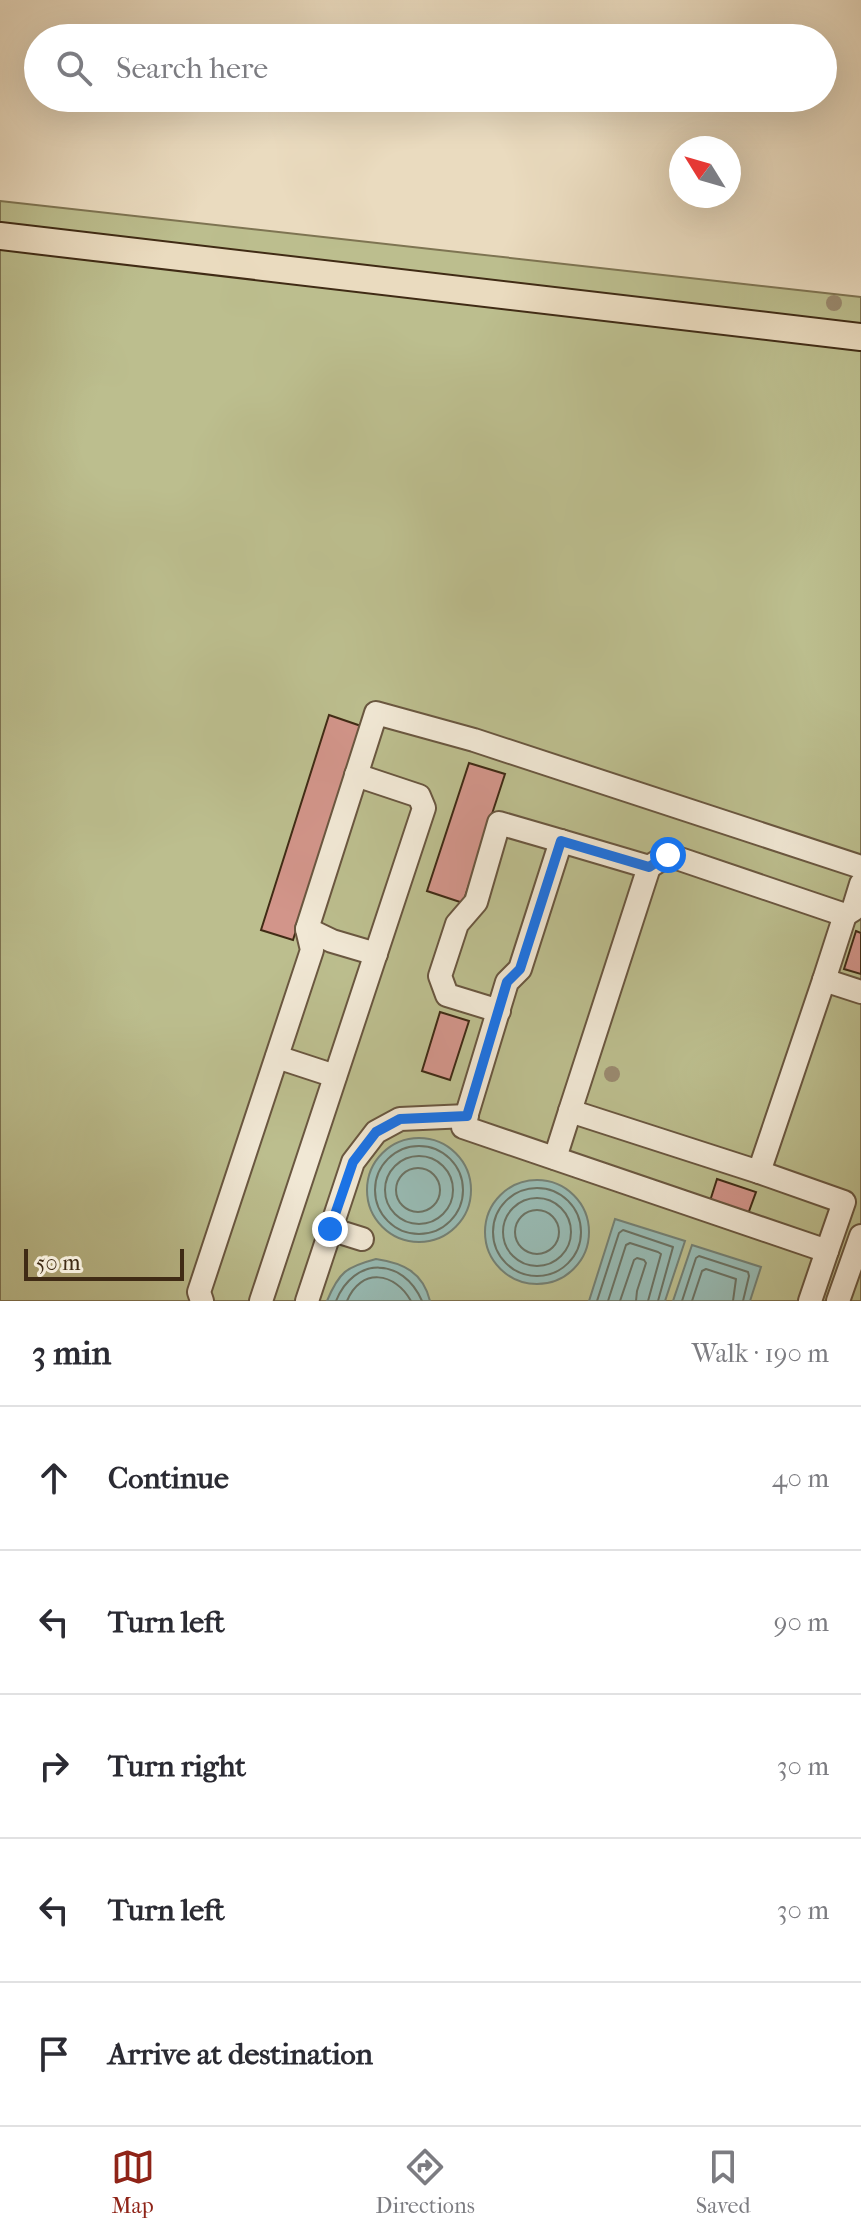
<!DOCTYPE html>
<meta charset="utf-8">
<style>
:root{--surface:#fff;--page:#f7f7f7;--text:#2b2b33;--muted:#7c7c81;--line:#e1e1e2;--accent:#8f2418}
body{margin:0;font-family:"IM FELL French Canon",serif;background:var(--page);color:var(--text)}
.compass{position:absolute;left:669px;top:136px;width:72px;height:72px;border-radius:50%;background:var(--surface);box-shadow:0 8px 32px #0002;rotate:307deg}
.scale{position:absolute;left:24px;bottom:20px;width:160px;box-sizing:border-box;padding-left:8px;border:4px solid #402b15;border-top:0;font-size:22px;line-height:28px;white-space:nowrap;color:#402b15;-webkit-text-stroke:6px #f1e8d5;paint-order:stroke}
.stop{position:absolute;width:24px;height:24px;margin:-18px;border:6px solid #1a73e8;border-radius:50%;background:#fff}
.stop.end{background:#1a73e8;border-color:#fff;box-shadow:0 2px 8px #0008}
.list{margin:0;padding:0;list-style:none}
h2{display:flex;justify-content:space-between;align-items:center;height:104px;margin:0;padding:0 32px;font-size:34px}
h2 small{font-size:26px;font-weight:400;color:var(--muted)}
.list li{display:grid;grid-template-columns:52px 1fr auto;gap:24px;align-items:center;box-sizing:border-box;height:144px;padding:0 32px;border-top:2px solid var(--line)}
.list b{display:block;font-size:30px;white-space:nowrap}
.list em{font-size:26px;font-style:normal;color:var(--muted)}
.icon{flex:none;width:44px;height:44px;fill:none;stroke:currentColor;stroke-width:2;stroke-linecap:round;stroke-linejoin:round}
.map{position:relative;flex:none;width:861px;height:1301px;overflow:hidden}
.search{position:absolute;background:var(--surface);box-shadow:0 8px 32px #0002;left:24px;right:24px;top:24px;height:88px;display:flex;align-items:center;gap:20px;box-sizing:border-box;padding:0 28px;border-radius:44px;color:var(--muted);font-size:30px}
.sheet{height:824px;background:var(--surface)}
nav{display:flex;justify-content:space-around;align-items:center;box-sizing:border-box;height:112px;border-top:2px solid var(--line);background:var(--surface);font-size:22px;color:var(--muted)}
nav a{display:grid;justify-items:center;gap:4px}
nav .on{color:var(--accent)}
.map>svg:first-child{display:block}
</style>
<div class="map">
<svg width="861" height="1301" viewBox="0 0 861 1301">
<rect width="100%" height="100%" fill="#eadbbf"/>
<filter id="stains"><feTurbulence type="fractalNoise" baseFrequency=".0025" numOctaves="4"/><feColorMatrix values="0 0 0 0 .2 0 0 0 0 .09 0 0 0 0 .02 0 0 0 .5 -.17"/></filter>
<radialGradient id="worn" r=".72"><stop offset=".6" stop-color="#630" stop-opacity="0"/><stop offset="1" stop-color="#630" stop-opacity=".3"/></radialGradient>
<path fill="#bcbe8e" stroke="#7e7452" stroke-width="2" d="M0,201L861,297V1301H0Z"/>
<g fill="#98bbb4" stroke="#758174" stroke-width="2">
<circle cx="419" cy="1190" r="52"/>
<circle cx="537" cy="1232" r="52"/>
<path d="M615,1219L685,1241L665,1301H589Z"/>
<path d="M692,1245L761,1267L750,1301H673Z"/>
<path d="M376,1259C403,1263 423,1272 430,1301H327C339,1272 346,1267 376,1259Z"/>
</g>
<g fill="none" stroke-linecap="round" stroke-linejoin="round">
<g stroke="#6c7364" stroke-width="2">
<circle cx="419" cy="1190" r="44"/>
<circle cx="419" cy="1190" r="34"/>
<circle cx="418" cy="1190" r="22"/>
<circle cx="537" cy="1232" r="44"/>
<circle cx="537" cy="1232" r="34"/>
<circle cx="537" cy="1232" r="22"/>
<path d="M336,1301C354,1256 403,1257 422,1301"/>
<path d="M347,1301C361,1267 395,1272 411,1301"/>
<path d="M597,1301L619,1233L623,1230L673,1247L658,1301"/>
<path d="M608,1301L626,1245L630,1243L658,1252L661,1254L648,1301"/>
<path d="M620,1301L634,1260L637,1258L644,1260L646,1263L637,1291L636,1301"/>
<path d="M682,1301L696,1258L699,1256L748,1272L749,1276L743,1301"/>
<path d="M692,1301L702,1271L706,1269L736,1279L733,1301"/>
</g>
</g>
<g fill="#d2958a" stroke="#402b15" stroke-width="2">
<path d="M329,715L361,726L293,940L261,930Z"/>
<path d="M469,763L505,774L463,903L427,891Z"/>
<path d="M856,931L861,933V974L844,969Z"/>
<path d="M440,1012L469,1021L450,1080L422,1071Z"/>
<path d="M717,1179L756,1192L748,1214L710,1201Z"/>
</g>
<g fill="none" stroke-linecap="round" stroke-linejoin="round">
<g stroke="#6a5740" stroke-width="26">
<g id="minor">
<path d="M649,867L570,1111L759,1172L824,980"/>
<path d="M845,915L824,980L861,992"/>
<path d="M307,929L332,941L376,954"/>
<path d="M499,1011L447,995L440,976L457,924L476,902L499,823L561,841"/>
<path d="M277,1057L335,1076"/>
<path d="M555,1158L570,1111"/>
<path d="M759,1172L844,1202L827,1251L463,1127L507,982L520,969L561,841L649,867L668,855L845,915L853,910L861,884"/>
<path d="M330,1229L362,1239"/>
<path d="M202,1301L199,1292L312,950L307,929L376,713L474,740L861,867"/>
<path d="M261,1301L424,808L419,796L356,775"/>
<path d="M307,1301L353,1162L376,1132L400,1119L467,1116"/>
<path d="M810,1301L827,1251"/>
<path d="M838,1301L861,1236"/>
</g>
</g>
<g stroke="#402b15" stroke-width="30">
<path id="major" d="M0,236L861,337"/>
</g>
<use href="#minor" stroke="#f1e8d5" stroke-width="22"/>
<use href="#major" stroke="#eadbbf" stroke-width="26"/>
</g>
<g fill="#9a8a6f">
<circle cx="834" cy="303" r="8"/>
<circle cx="612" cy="1074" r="8"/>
</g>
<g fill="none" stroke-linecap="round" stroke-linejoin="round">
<path stroke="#1a73e8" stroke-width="10" d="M330,1229L353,1162L376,1132L400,1119L467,1116L507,982L520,969L561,841L649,867L668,855"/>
</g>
<rect width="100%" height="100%" filter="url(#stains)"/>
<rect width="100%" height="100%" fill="url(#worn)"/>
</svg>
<svg class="compass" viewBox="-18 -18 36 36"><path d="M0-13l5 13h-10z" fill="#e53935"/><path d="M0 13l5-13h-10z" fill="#7c7c81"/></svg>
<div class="scale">50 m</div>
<div class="stop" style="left:668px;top:855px"></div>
<div class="stop end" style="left:330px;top:1229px"></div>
<div class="search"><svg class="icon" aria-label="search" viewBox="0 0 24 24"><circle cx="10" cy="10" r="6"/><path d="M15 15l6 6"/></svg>Search here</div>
</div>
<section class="sheet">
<h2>3 min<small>Walk · 190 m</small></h2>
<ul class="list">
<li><svg class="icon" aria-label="ahead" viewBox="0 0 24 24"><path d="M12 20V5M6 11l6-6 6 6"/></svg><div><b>Continue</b></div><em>40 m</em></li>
<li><svg class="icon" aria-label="left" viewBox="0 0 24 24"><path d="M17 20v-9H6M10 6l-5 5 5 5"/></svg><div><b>Turn left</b></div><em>90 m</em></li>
<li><svg class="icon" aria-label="right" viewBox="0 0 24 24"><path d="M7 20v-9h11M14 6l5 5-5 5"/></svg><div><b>Turn right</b></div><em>30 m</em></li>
<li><svg class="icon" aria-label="left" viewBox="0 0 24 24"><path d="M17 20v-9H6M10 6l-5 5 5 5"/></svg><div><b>Turn left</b></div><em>30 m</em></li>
<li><svg class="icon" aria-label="arrive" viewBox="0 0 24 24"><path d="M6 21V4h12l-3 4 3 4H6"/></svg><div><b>Arrive at destination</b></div></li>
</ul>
</section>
<nav>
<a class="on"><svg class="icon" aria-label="map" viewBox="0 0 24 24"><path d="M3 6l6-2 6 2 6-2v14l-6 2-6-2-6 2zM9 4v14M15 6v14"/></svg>Map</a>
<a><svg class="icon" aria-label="directions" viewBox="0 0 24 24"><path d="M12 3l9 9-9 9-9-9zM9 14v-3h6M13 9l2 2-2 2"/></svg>Directions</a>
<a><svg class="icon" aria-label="saved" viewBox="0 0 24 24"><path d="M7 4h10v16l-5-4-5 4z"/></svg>Saved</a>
</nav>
